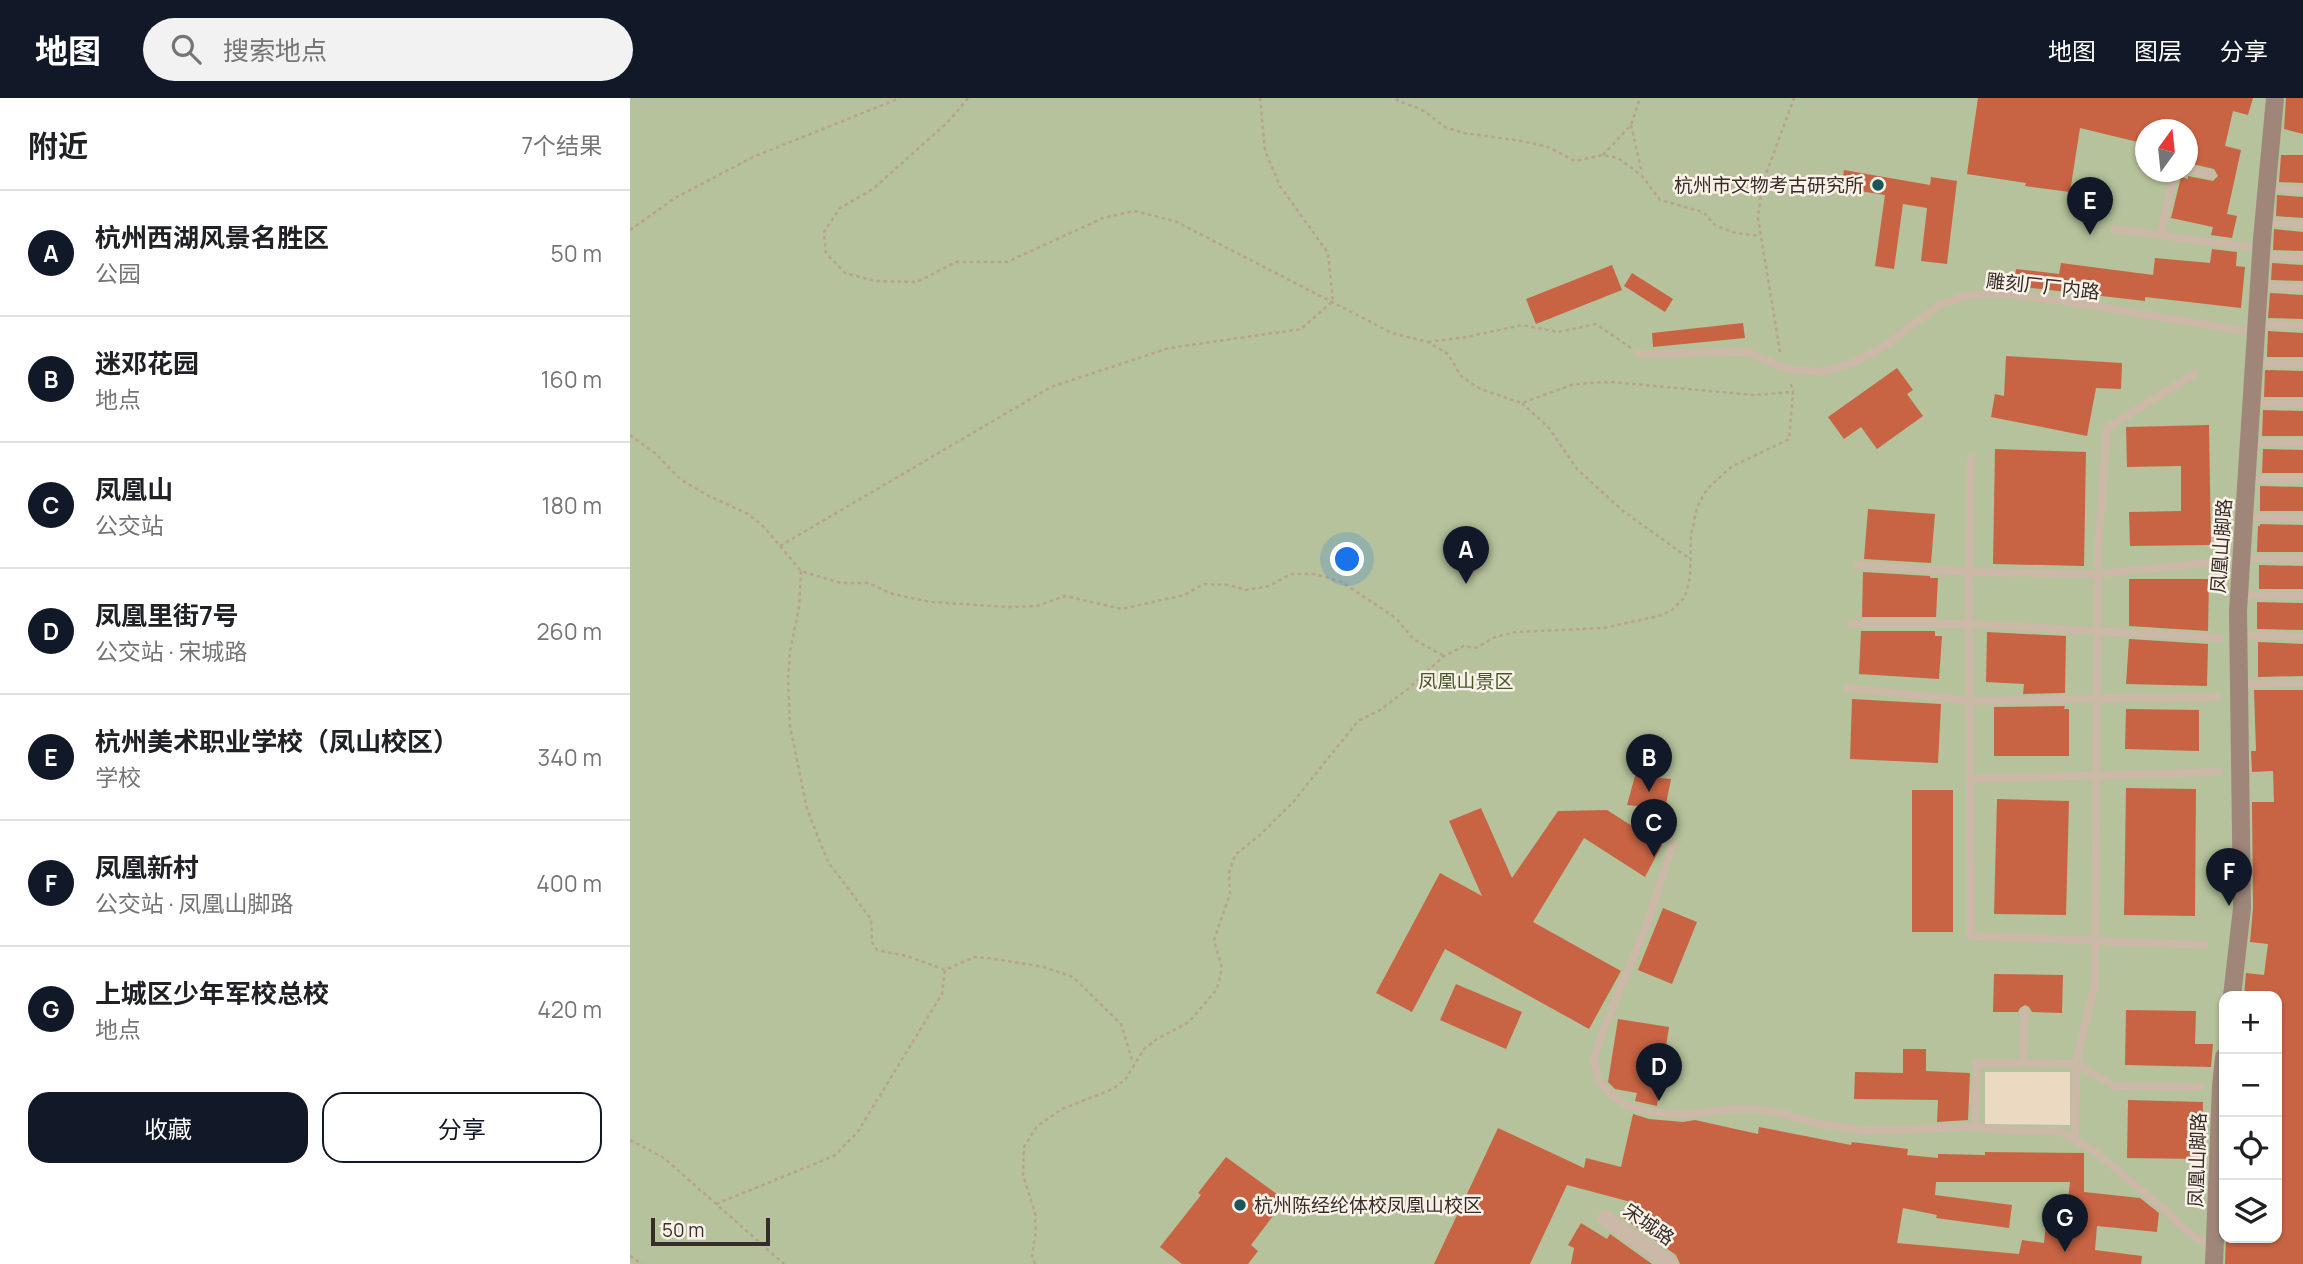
<!DOCTYPE html>
<html lang="zh">
<meta charset="utf-8">
<style>
:root{--surface:#fff;--page:#f2f2f2;--text:#202124;--muted:#757577;--line:#e0e0e0;--accent:#111827}
body{margin:0;font-family:Manrope,"Noto Sans SC",sans-serif;background:var(--page);color:var(--text)}
.controls{position:absolute;right:21px;bottom:21px;display:grid;overflow:hidden;border-radius:14px;box-shadow:0 2px 5px #0004}
.controls button{width:63px;height:63px;display:grid;place-items:center;padding:0;border:0;border-bottom:2px solid var(--line);background:var(--surface);color:var(--text);font:35px sans-serif}
.compass{position:absolute;left:1505px;top:21px;width:63px;height:63px;border-radius:50%;background:var(--surface);box-shadow:0 2px 5px #0004;rotate:15deg}
.scale{position:absolute;left:21px;bottom:18px;width:119px;box-sizing:border-box;padding-left:7px;border:4px solid #372d28;border-top:0;font-size:19px;line-height:24px;white-space:nowrap;color:#372d28;-webkit-text-stroke:5px #faf2e8;paint-order:stroke}
.you{position:absolute;left:718px;top:462px;width:24px;height:24px;margin:-18px;border:5px solid #fff;border-radius:50%;background:#1a73e8;box-shadow:0 0 0 10px #1a73e833}
.badge{display:grid;place-items:center;width:46px;height:46px;border-radius:50%;background:var(--accent);color:#fff;font-size:23px;font-weight:700}
.pin{position:absolute;translate:-50% -58px;filter:drop-shadow(0 2px 4px #0008)}
.pin::after{content:'';position:absolute;top:37px;width:24px;height:21px;background:inherit;clip-path:polygon(0 0,100% 0,50% 100%)}
.list{margin:0;padding:0;list-style:none}
h2{display:flex;justify-content:space-between;align-items:center;height:91px;margin:0;padding:0 28px;font-size:30px}
h2 small{font-size:23px;font-weight:400;color:var(--muted)}
.list li{display:grid;grid-template-columns:46px 1fr auto;gap:21px;align-items:center;box-sizing:border-box;height:126px;padding:0 28px;border-top:2px solid var(--line)}
.list b{display:block;font-size:26px;white-space:nowrap}
.list p{margin:0;font-size:23px;white-space:nowrap;color:var(--muted)}
.list em{font-size:23px;font-style:normal;color:var(--muted)}
.actions{display:flex;gap:14px;padding:21px 28px}
.actions a{flex:1;padding:16px 0;border:2px solid var(--accent);border-radius:21px;text-align:center;font-size:24px;color:var(--accent)}
.actions .main{background:var(--accent);color:#fff}
.icon{flex:none;width:38px;height:38px;fill:none;stroke:currentColor;stroke-width:2;stroke-linecap:round;stroke-linejoin:round}
.map{position:relative;flex:none;width:1673px;height:1166px;overflow:hidden}
header{display:flex;align-items:center;gap:42px;box-sizing:border-box;height:98px;padding:0 35px;background:var(--accent);color:#fff}
header strong{font-size:33px}
nav{display:flex;gap:38px;margin-inline-start:auto;font-size:24px}
.search{width:490px;height:63px;background:var(--page);display:flex;align-items:center;gap:18px;box-sizing:border-box;padding:0 24px;border-radius:38px;color:var(--muted);font-size:26px}
main{display:flex}
aside{flex:1;background:var(--surface)}
.map>svg:first-child{display:block}
</style>
<header>
<strong>地图</strong>
<div class="search"><svg class="icon" aria-label="search" viewBox="0 0 24 24"><circle cx="10" cy="10" r="6"/><path d="M15 15l6 6"/></svg>搜索地点</div>
<nav><a>地图</a><a>图层</a><a>分享</a></nav>
</header>
<main>
<aside>
<h2>附近<small>7个结果</small></h2>
<ul class="list">
<li><span class="badge">A</span><div><b>杭州西湖风景名胜区</b><p>公园</p></div><em>50 m</em></li>
<li><span class="badge">B</span><div><b>迷邓花园</b><p>地点</p></div><em>160 m</em></li>
<li><span class="badge">C</span><div><b>凤凰山</b><p>公交站</p></div><em>180 m</em></li>
<li><span class="badge">D</span><div><b>凤凰里街7号</b><p>公交站 · 宋城路</p></div><em>260 m</em></li>
<li><span class="badge">E</span><div><b>杭州美术职业学校（凤山校区）</b><p>学校</p></div><em>340 m</em></li>
<li><span class="badge">F</span><div><b>凤凰新村</b><p>公交站 · 凤凰山脚路</p></div><em>400 m</em></li>
<li><span class="badge">G</span><div><b>上城区少年军校总校</b><p>地点</p></div><em>420 m</em></li>
</ul>
<div class="actions"><a class="main">收藏</a><a>分享</a></div>
</aside>
<div class="map">
<svg width="1673" height="1166" viewBox="0 0 1673 1166">
<rect width="100%" height="100%" fill="#f2e8dc"/>
<path fill="#b5c29b" fill-rule="evenodd" d="M0,0H1673V1166H0ZM1516,32H1558V74H1516ZM1594,898H1647V1140H1594Z"/>
<path fill="#ebd9c2" d="M1355,974H1440V1027L1355,1026Z"/>
<g fill="#c86444" fill-rule="evenodd">
<path d="M1348,0H1623L1618,17L1603,13L1595,48L1611,52L1597,116L1607,118L1602,140L1581,137L1583,129L1541,120L1551,79L1558,81V78L1583,83L1588,78L1584,71L1558,65V32H1516V46L1450,30L1440,94L1395,88L1396,85L1337,76Z"/>
<path d="M1656,0H1673V36L1654,31Z"/>
<path d="M1651,57H1673V85L1649,84Z"/>
<path d="M1214,72L1300,87L1301,79L1327,83L1317,166L1291,163L1297,110L1273,106L1264,171L1245,168L1255,97L1211,90Z"/>
<path d="M1647,97L1673,99V120L1646,118Z"/>
<path d="M1644,131L1673,134V153L1643,152Z"/>
<path d="M1582,151L1607,154L1606,168L1615,169L1611,210L1515,199V203L1384,188L1386,171L1429,176L1431,165L1523,177L1525,160L1580,165Z"/>
<path d="M1642,165L1673,167V183L1641,182Z"/>
<path d="M982,167L992,192L906,226L896,201Z"/>
<path d="M1002,175L1043,201L1035,214L994,188Z"/>
<path d="M1640,195L1673,197V221L1638,220Z"/>
<path d="M1113,225L1115,240L1023,249L1022,235Z"/>
<path d="M1638,233L1673,235V259H1637Z"/>
<path d="M1376,258L1492,265L1491,291L1466,290L1457,338L1361,319L1365,296L1374,298Z"/>
<path d="M1267,270L1283,292L1277,296L1293,318L1247,351L1231,329L1214,341L1198,319Z"/>
<path d="M1635,272L1673,273V299H1634Z"/>
<path d="M1633,312L1673,313V338H1632Z"/>
<path d="M1579,327L1581,447L1500,448L1499,414L1551,413V368L1497,369L1496,329Z"/>
<path d="M1365,351L1456,354L1454,468L1363,466Z"/>
<path d="M1633,351L1673,352V375H1632Z"/>
<path d="M1630,388L1673,389V413H1630Z"/>
<path d="M1238,411L1305,416L1301,465L1234,461Z"/>
<path d="M1630,426L1673,427V454H1627L1628,428H1630Z"/>
<path d="M1629,467L1673,468V491H1629Z"/>
<path d="M1233,474L1300,478V480H1308L1306,519H1232Z"/>
<path d="M1499,481H1579L1578,533L1499,528Z"/>
<path d="M1627,504L1673,505V532L1627,531Z"/>
<path d="M1231,533H1305V538H1312L1309,581L1229,576Z"/>
<path d="M1357,534L1436,538L1435,595L1393,596L1394,586L1356,584Z"/>
<path d="M1499,541L1578,546L1577,588L1496,586Z"/>
<path d="M1628,544L1673,546V578L1628,579Z"/>
<path d="M1624,592H1673V1166H1595L1596,1140H1647V898H1614L1616,875L1634,877L1638,846L1620,844L1623,810L1622,704H1644L1643,673L1622,674L1621,653H1626Z"/>
<path d="M1222,601L1311,606L1308,665L1220,661Z"/>
<path d="M1435,608L1434,611H1439V658H1364V609Z"/>
<path d="M1496,611L1569,612V653L1495,651Z"/>
<path d="M1005,678L1041,681L1035,711L997,707Z"/>
<path d="M1496,690L1566,691L1565,818L1494,817Z"/>
<rect x="1282" y="692" width="41" height="142"/>
<path d="M1367,701L1439,703L1436,817L1364,816Z"/>
<path d="M851,710L882,780L928,713L977,712L1032,747L1015,779L954,740L903,824L991,873L959,931L815,851L782,914L746,895L810,775L852,798L819,723Z"/>
<path d="M1033,810L1067,824L1042,886L1008,872Z"/>
<path d="M1364,876L1433,877L1432,915L1402,914L1399,909L1395,907L1390,910L1388,914H1363Z"/>
<path d="M826,886L892,914L876,951L810,922Z"/>
<path d="M1496,912L1566,913L1565,946H1583L1581,969L1495,967Z"/>
<path d="M988,921L1039,929L1027,1008L1005,1003L1007,995L985,991L978,984Z"/>
<path d="M1273,951H1296V973L1340,975L1338,1022L1307,1024L1308,1002L1224,1001L1225,974L1273,975Z"/>
<path d="M1498,1002L1573,1004L1572,1061L1497,1060Z"/>
<path d="M1003,1016L1019,1021L1053,1024L1065,1022L1128,1036L1129,1029L1221,1047L1222,1044L1278,1051L1277,1057L1308,1060V1056L1355,1057V1054L1454,1055V1094L1510,1100L1529,1115L1527,1134L1467,1128L1465,1152L1512,1158L1511,1166H1050L1046,1157L992,1119L1001,1104L937,1087L900,1166H804L868,1030L954,1070L956,1060L991,1069ZM1306,1084H1440L1436,1117L1417,1115L1414,1145L1392,1142L1389,1156L1267,1145L1273,1110L1307,1117L1306,1120L1379,1130L1382,1107L1305,1097Z"/>
<path d="M596,1059L655,1102L621,1147L628,1153L618,1166H552L530,1149L571,1097L568,1095Z"/>
<path d="M951,1125L977,1141L980,1136L1022,1166H941L944,1150L938,1147Z"/>
</g>
<g fill="none" stroke-linecap="round" stroke-linejoin="round">
<g stroke="#b7a291" stroke-width="2.5" stroke-dasharray="3.5 3.5" stroke-linecap="butt">
<path d="M338,0L320,22L243,91L210,110L194,134L196,155L215,175L245,183L287,184L326,164H377L473,120L504,113L545,123L762,235L798,244L818,256L831,278L850,291L892,305L944,286L981,284L1124,297L1163,294"/>
<path d="M630,0L635,53L650,88L698,155L703,203"/>
<path d="M767,0L768,3L791,11L815,29L834,35L892,43L918,49L945,63L973,57L988,60L1012,78L1030,102L1073,114L1086,128L1106,135L1130,138"/>
<path d="M1001,27L1012,75"/>
<path d="M973,57L1001,27L1010,0"/>
<path d="M0,132L45,100L123,59L270,0"/>
<path d="M798,244L836,239L892,227L928,234L966,226L1001,250"/>
<path d="M1150,254L1128,120L1132,87L1164,0"/>
<path d="M892,305L919,330L947,371L993,413L1060,461"/>
<path d="M0,337L26,356L50,381L75,396L118,416L134,429L171,473L211,485H238L263,496L300,504L379,509L407,508L435,498L492,511L554,497L574,486L598,487L616,492L639,488L661,476H684L710,483L766,520L783,541L814,558"/>
<path d="M150,448L421,289L539,250L671,231L703,203"/>
<path d="M171,473L169,509L160,554L158,581L160,628L177,711L198,764L241,821L242,844L247,852L277,858L315,872L344,859L358,860L414,869L443,879L491,926L503,965"/>
<path d="M0,1042L34,1060L154,1166"/>
<path d="M86,1106L204,1058L227,1035L312,896L315,872"/>
<path d="M0,1158L12,1166"/>
<path d="M405,1166L402,1157L406,1134L405,1115L393,1077L394,1049L407,1028L432,1011L483,991L495,982L514,951L527,941L559,924L587,891L592,870L584,842L600,796L599,775L605,757L631,736L664,703L728,623L750,612L778,591L814,558L834,548L846,550L865,539L886,534L974,530L1028,518L1041,513L1055,499L1060,479L1061,437L1067,409L1077,391L1101,369L1159,341L1163,294L1160,283"/>
</g>
<g stroke="#cbb8a7" stroke-width="8">
<path d="M1558,71L1582,77"/>
<path d="M1638,90L1673,92"/>
<path d="M1634,124L1673,127"/>
<path d="M1484,131L1632,151"/>
<path d="M1530,137L1545,74"/>
<path d="M1631,158L1673,160"/>
<path d="M1629,188L1673,190"/>
<path d="M1627,226L1673,228"/>
<path d="M1009,256L1117,254L1157,271L1192,274L1225,264L1256,247L1308,208L1335,198L1362,195L1427,202L1626,235"/>
<path d="M1624,265L1673,266"/>
<path d="M1564,276L1477,330L1468,453L1465,885L1446,966L1485,988L1569,989"/>
<path d="M1621,305L1673,306"/>
<path d="M1619,344L1673,345"/>
<path d="M1341,360L1339,474L1341,838L1574,847"/>
<path d="M1616,381L1673,382"/>
<path d="M1614,419L1673,420"/>
<path d="M1611,460L1673,461"/>
<path d="M1227,467L1339,474L1468,476L1587,464"/>
<path d="M1609,497L1673,498"/>
<path d="M1222,526H1339L1590,540"/>
<path d="M1608,537L1673,539"/>
<path d="M1609,586L1673,585"/>
<path d="M1217,590L1340,603L1587,599"/>
<path d="M1340,681L1589,674"/>
<path d="M1043,746L1017,826L974,930L964,961L968,982L979,995L998,1008L1020,1014L1054,1017L1101,1011H1124L1147,1014L1186,1025L1235,1033L1339,1029L1385,1033H1429L1464,1053L1534,1111L1560,1136L1584,1149"/>
<path d="M1393,965L1446,966L1445,1041"/>
<path d="M1345,1029L1347,965H1393L1395,914"/>
</g>
<path stroke="#cbb8a7" stroke-width="16" d="M975,1120L1040,1166"/>
<g stroke="#9f8679" stroke-width="18">
<path d="M1602,898L1612,810L1608,513L1632,141L1645,0"/>
<path d="M1584,1166L1591,988L1594,959"/>
</g>
</g>
<g fill="#1d565a" stroke="#faf2e8" stroke-width="2.5">
<circle cx="1248" cy="87" r="7"/>
<circle cx="610" cy="1107" r="7"/>
</g>
<g text-anchor="middle" dominant-baseline="central" stroke-width="5" stroke-linejoin="round" paint-order="stroke">
<g font-size="19" fill="#372d28" stroke="#faf2e8" text-anchor="end">
<text x="1234" y="87">杭州市文物考古研究所</text>
<text x="624" y="1107" text-anchor="start">杭州陈经纶体校凤凰山校区</text>
</g>
<g font-size="19" fill="#372d28" stroke="#faf2e8">
<text transform="translate(1413 188) rotate(6)">雕刻厂厂内路</text>
<text transform="translate(1591 448) rotate(-86)">凤凰山脚路</text>
<text transform="translate(1567 1062) rotate(-88)">凤凰山脚路</text>
<text transform="translate(1019 1126) rotate(35)">宋城路</text>
</g>
<g font-size="19" fill="#46562b" stroke="#faf2e8">
<text x="836" y="583">凤凰山景区</text>
</g>
</g>
</svg>
<div class="controls">
<button>+</button>
<button>−</button>
<button><svg class="icon" aria-label="locate" viewBox="0 0 24 24"><circle cx="12" cy="12" r="6"/><path d="M12 2v4M12 18v4M2 12h4M18 12h4"/></svg></button>
<button><svg class="icon" aria-label="layers" viewBox="0 0 24 24"><path d="M12 4l9 5-9 5-9-5zM3 14l9 5 9-5"/></svg></button>
</div>
<svg class="compass" viewBox="-18 -18 36 36"><path d="M0-13l5 13h-10z" fill="#e53935"/><path d="M0 13l5-13h-10z" fill="#757577"/></svg>
<div class="scale">50 m</div>
<div class="you"></div>
<div class="pin badge" style="left:836px;top:486px">A</div>
<div class="pin badge" style="left:1019px;top:694px">B</div>
<div class="pin badge" style="left:1024px;top:759px">C</div>
<div class="pin badge" style="left:1029px;top:1003px">D</div>
<div class="pin badge" style="left:1460px;top:137px">E</div>
<div class="pin badge" style="left:1599px;top:808px">F</div>
<div class="pin badge" style="left:1435px;top:1154px">G</div>
</div>
</main>
